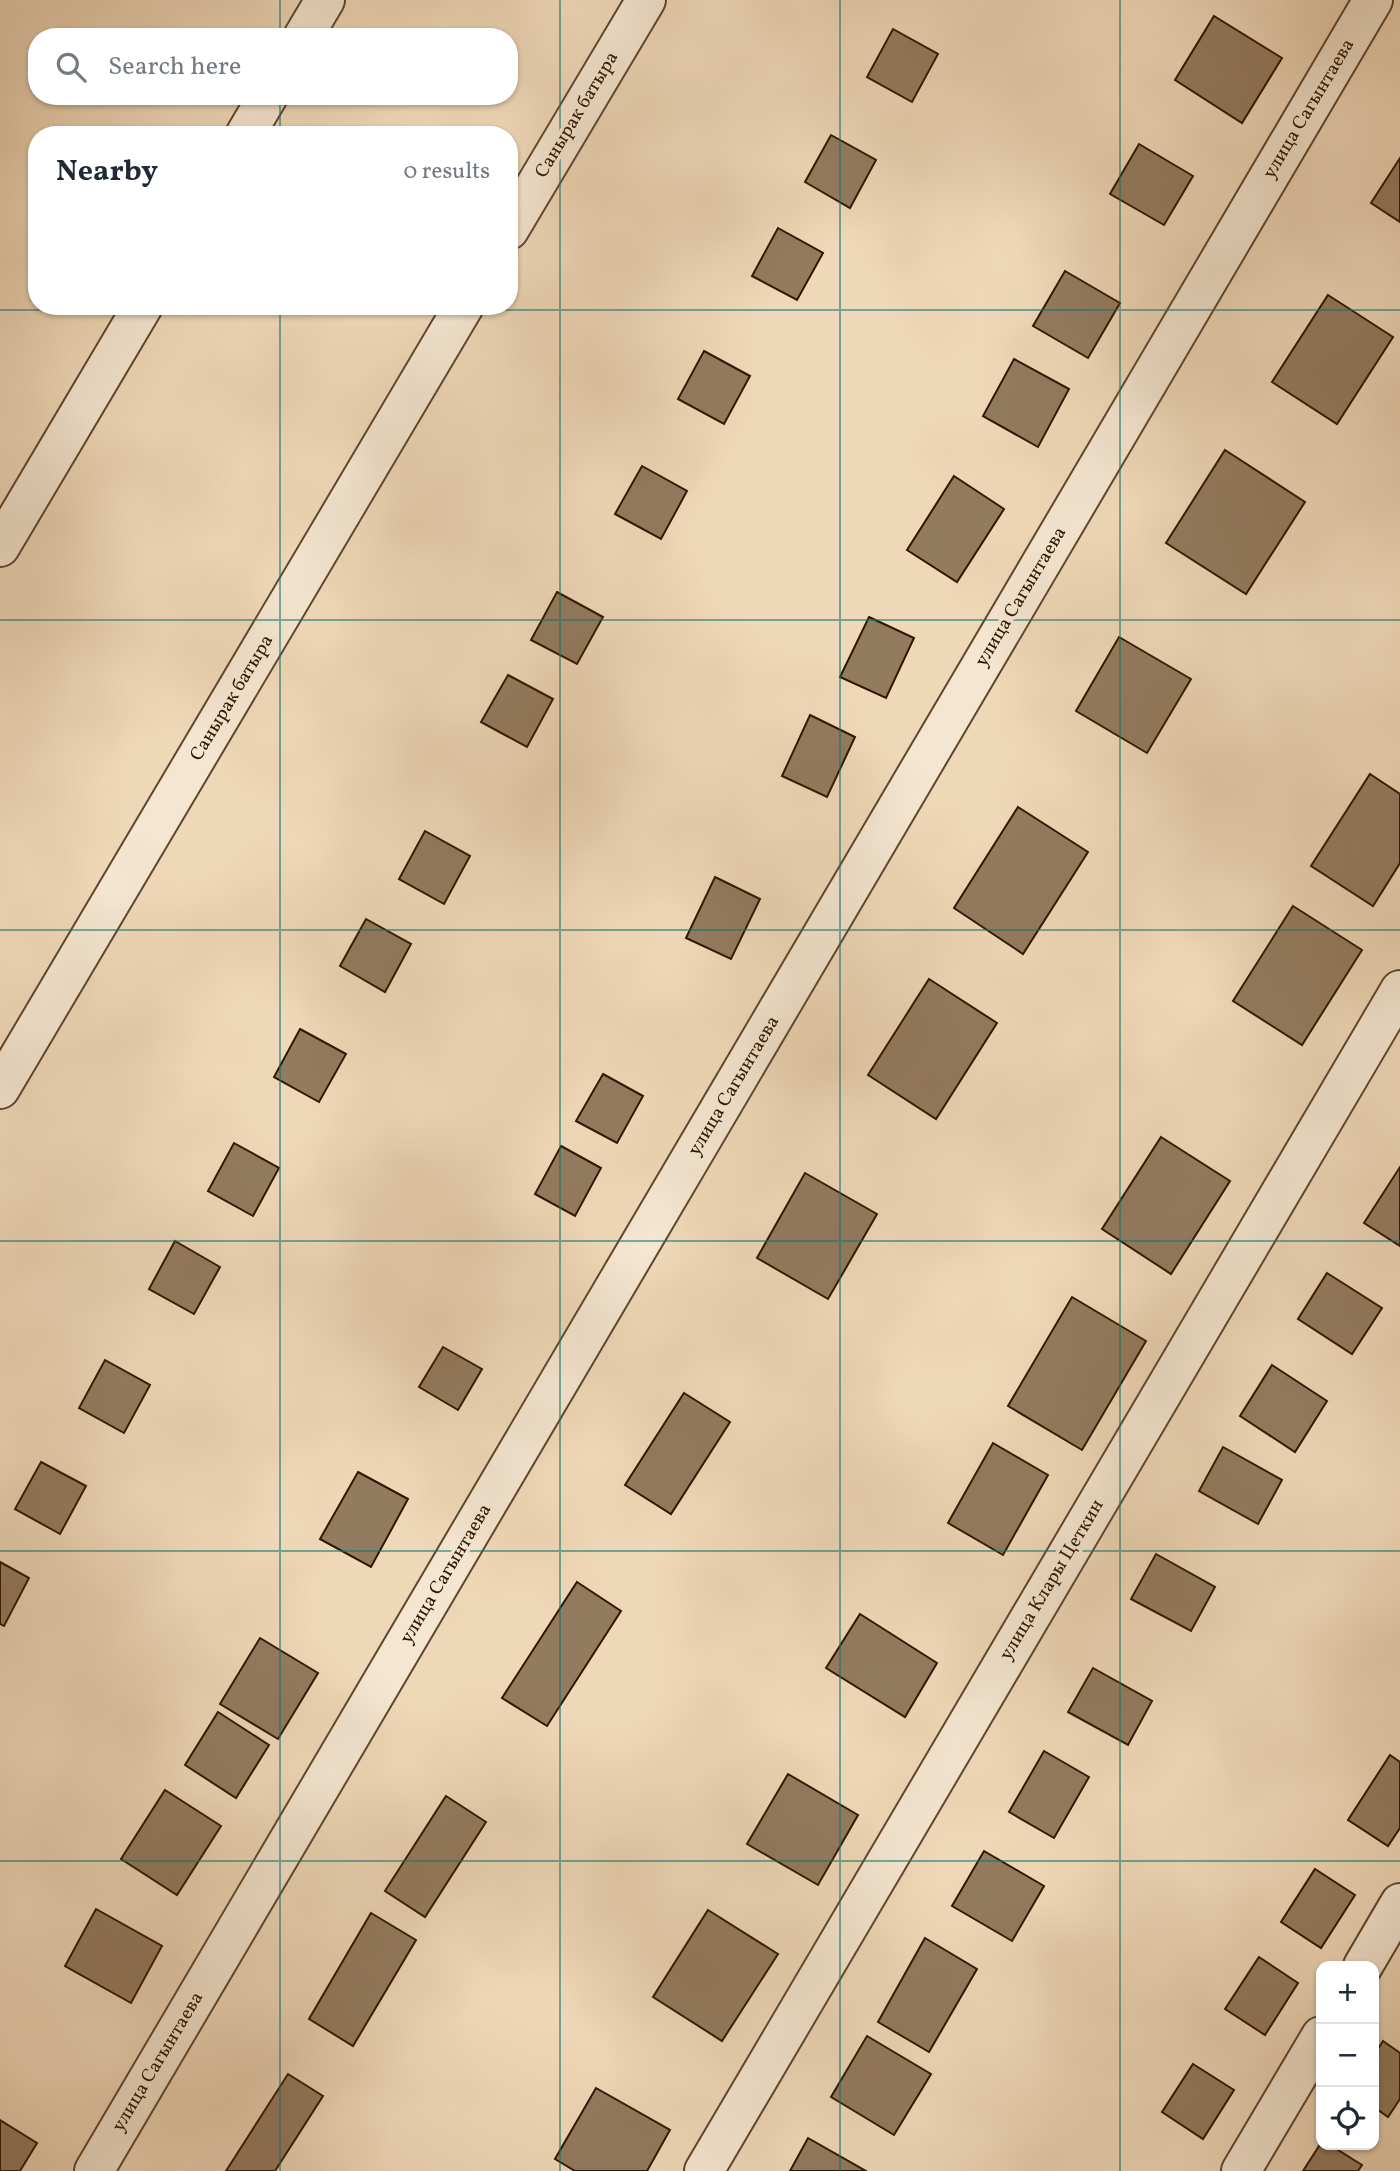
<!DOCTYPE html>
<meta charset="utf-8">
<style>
:root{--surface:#fff;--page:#f6f6f7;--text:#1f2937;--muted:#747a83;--line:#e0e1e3}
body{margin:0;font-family:Vollkorn,serif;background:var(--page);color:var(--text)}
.controls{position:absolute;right:21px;bottom:21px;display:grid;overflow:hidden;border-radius:14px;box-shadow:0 2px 5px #0004}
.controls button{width:63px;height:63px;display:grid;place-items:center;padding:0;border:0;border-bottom:2px solid var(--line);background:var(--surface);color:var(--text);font:35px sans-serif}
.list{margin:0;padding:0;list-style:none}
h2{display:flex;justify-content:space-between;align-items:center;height:91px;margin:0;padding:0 28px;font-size:30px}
h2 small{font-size:23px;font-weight:400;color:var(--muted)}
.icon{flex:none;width:38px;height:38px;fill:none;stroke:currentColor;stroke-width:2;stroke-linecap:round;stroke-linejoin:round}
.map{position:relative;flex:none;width:1400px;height:2171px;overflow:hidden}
.search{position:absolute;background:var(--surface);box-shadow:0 2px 5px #0004;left:28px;top:28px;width:490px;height:77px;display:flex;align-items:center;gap:18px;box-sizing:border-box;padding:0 24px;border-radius:28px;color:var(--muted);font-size:26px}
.panel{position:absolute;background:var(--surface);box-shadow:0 2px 5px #0004;left:28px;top:126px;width:490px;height:189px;border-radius:28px}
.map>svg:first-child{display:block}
</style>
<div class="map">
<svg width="1400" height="2171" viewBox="0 0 1400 2171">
<rect width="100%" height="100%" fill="#efd8b8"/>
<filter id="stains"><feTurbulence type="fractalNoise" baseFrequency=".00286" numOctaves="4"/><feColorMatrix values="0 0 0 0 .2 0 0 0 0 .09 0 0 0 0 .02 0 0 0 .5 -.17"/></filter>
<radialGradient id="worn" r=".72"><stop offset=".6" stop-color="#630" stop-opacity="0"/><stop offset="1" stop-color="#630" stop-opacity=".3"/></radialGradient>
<g fill="#937b60" stroke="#301600" stroke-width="2">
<path d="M1214,16L1282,58L1242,123L1175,80Z"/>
<path d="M893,29L938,54L912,102L867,77Z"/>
<path d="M831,135L876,160L850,208L805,182Z"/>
<path d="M1139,144L1193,176L1164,225L1110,194Z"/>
<path d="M1400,158V222L1371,203Z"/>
<path d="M778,228L823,253L797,300L752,276Z"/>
<path d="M1065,271L1120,303L1088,358L1033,326Z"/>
<path d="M1328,295L1393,337L1337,424L1272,382Z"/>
<path d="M704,351L750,376L724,424L678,399Z"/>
<path d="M1014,359L1069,389L1038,447L983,416Z"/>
<path d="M1225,450L1305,502L1246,594L1166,543Z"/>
<path d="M642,466L687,491L661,539L615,514Z"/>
<path d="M954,476L1004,509L957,582L907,550Z"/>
<path d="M557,592L603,617L577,664L531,640Z"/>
<path d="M869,617L914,638L886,698L840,677Z"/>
<path d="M1119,637L1191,679L1147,753L1076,711Z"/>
<path d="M508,675L553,699L527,747L481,722Z"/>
<path d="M810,715L855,737L827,797L782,776Z"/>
<path d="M1370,774L1400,794V863L1373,906L1311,866Z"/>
<path d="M1018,807L1088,852L1023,954L954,908Z"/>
<path d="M425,831L470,856L444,904L399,879Z"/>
<path d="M715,877L760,899L731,959L686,938Z"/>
<path d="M1293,906L1362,950L1302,1045L1233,1001Z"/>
<path d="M366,919L411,944L385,992L340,966Z"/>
<path d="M929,979L997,1023L936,1119L868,1075Z"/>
<path d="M300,1029L346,1054L319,1102L274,1077Z"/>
<path d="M603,1074L643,1096L617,1143L576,1121Z"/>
<path d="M1161,1137L1230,1181L1171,1274L1102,1229Z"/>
<path d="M234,1143L279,1168L253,1216L208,1191Z"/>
<path d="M561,1146L601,1168L575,1216L535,1194Z"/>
<path d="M1400,1167V1246L1364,1223Z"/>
<path d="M805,1173L877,1214L828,1299L757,1258Z"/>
<path d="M175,1241L220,1267L194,1314L149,1289Z"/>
<path d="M1327,1273L1382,1308L1352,1354L1298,1319Z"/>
<path d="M1072,1297L1146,1341L1082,1450L1008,1406Z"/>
<path d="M443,1347L482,1369L458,1410L419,1387Z"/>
<path d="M105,1360L150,1385L124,1433L79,1408Z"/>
<path d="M1272,1365L1327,1401L1295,1452L1240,1416Z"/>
<path d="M684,1393L730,1422L671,1514L625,1485Z"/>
<path d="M993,1443L1048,1475L1003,1555L948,1523Z"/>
<path d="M1223,1447L1282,1480L1258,1524L1199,1491Z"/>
<path d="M41,1462L86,1486L60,1534L15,1509Z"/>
<path d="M358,1472L408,1499L371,1567L320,1539Z"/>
<path d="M1156,1554L1215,1587L1191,1631L1131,1599Z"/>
<path d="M0,1562L29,1578L4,1626L0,1624Z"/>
<path d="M577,1582L621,1611L547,1726L502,1698Z"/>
<path d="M860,1614L937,1663L905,1717L826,1668Z"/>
<path d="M260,1638L318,1673L278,1739L220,1704Z"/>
<path d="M1093,1668L1152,1701L1128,1745L1068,1712Z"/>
<path d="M218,1712L269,1745L236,1798L185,1765Z"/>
<path d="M1044,1751L1089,1777L1054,1838L1009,1812Z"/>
<path d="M1390,1755L1400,1762V1828L1388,1846L1348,1820Z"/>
<path d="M788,1774L858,1815L818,1885L747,1844Z"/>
<path d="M165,1790L221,1826L177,1895L121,1859Z"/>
<path d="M446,1796L486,1822L425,1917L385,1891Z"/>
<path d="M984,1851L1044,1886L1012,1941L952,1906Z"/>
<path d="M1315,1869L1355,1895L1321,1948L1281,1922Z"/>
<path d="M96,1909L162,1946L131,2003L65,1966Z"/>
<path d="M708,1910L778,1954L722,2041L653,1997Z"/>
<path d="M371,1913L416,1940L353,2046L309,2019Z"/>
<path d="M925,1938L977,1969L929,2052L878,2022Z"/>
<path d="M1259,1957L1298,1983L1265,2035L1225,2009Z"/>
<path d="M867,2036L931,2074L894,2135L831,2097Z"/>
<path d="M1383,2041L1400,2053V2099L1388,2117L1374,2107V2055Z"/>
<path d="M1193,2064L1234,2090L1203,2139L1162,2112Z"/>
<path d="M288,2074L323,2096L275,2171H226Z"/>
<path d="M596,2088L670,2130L647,2171H575L555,2159Z"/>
<path d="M0,2120L37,2143L20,2171H0Z"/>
<path d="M808,2138L866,2171H790Z"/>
<path d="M1321,2143L1330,2145L1362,2165L1358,2171H1303Z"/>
</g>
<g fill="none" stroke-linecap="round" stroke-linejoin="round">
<g stroke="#60462e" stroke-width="42">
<g id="minor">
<path d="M303,37L325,0"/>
<path d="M245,135L268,96"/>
<path d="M509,230L646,0"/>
<path d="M0,547L143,306"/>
<path d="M0,1089L464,306"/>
<path d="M1363,1966L1400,1903"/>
<path d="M94,2171L1373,0"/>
<path d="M704,2171L1400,990"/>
<path d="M1241,2171L1321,2036"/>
</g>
</g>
<use href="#minor" stroke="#f5e6d1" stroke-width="38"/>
</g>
<path fill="none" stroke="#0f766e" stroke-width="2" stroke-opacity="0.55" d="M280,0V37M560,0V2171M840,0V2171M1120,0V2171M280,96V135M280,306V2171M0,310H1400M0,620H1400M0,930H1400M0,1241H1400M0,1551H1400M0,1861H1400"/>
<g text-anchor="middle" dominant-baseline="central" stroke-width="7" stroke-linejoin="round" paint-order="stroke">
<g font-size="19" fill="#301600" stroke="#f5e6d1">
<text transform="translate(1309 109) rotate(-59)">улица Сагынтаева</text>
<text transform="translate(577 115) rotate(-59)">Санырак батыра</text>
<text transform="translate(1021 597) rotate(-59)">улица Сагынтаева</text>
<text transform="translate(232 698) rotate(-59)">Санырак батыра</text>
<text transform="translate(734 1086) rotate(-59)">улица Сагынтаева</text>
<text transform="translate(446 1574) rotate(-59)">улица Сагынтаева</text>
<text transform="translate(1052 1580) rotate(-59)">улица Клары Цеткин</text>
<text transform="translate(158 2062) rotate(-59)">улица Сагынтаева</text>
</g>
</g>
<rect width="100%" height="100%" filter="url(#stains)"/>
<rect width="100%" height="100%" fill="url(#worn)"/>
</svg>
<div class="controls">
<button>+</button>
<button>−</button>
<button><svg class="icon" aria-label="locate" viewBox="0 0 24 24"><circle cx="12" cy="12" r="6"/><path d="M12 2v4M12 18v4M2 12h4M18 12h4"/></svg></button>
</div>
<div class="search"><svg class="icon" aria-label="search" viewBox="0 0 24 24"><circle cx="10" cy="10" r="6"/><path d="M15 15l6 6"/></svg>Search here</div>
<section class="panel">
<h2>Nearby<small>0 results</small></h2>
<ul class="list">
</ul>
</section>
</div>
